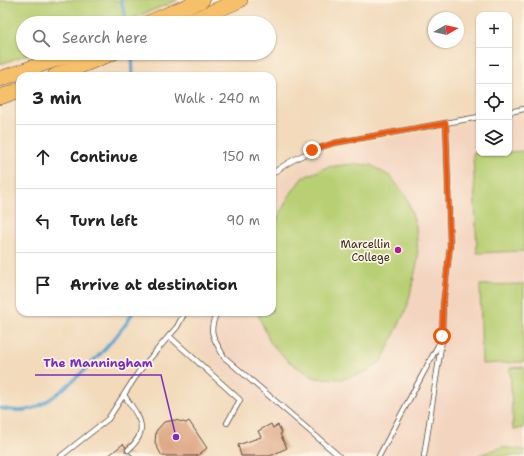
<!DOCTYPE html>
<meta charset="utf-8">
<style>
:root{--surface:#fff;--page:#f6f6f6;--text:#222;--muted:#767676;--line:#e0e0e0}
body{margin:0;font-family:"Shantell Sans",sans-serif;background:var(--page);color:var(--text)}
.controls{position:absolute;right:12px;top:12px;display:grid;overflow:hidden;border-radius:8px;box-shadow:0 1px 3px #0004}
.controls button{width:36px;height:36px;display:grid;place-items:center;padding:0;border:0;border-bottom:1px solid var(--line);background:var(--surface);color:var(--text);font:20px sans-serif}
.compass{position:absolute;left:428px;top:12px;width:36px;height:36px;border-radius:50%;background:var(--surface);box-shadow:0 1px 3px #0004;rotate:81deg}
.stop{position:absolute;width:12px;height:12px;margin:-9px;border:3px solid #ea580c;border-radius:50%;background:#fff}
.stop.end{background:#ea580c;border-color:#fff;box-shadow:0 1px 4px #0008}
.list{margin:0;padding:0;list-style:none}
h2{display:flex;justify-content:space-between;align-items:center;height:52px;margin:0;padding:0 16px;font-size:17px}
h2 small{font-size:13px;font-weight:400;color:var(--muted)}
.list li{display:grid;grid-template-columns:26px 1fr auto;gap:12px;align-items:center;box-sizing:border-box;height:64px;padding:0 16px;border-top:1px solid var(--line)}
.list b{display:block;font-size:15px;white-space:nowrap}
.list em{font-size:13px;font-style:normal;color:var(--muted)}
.icon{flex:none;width:22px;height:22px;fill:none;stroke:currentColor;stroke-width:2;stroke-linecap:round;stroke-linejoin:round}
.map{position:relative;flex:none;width:524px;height:456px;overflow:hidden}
.search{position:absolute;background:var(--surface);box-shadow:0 1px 3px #0004;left:16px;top:16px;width:260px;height:44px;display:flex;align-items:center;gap:10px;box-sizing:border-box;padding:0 14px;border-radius:22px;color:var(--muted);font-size:15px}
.panel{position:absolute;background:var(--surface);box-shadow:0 1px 3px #0004;left:16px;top:72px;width:260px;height:244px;border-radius:12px}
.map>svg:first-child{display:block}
</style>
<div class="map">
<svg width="524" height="456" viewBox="0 0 524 456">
<rect width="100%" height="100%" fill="#fcf5e5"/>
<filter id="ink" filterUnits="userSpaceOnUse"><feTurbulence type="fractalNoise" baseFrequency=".025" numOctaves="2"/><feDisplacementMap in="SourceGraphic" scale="8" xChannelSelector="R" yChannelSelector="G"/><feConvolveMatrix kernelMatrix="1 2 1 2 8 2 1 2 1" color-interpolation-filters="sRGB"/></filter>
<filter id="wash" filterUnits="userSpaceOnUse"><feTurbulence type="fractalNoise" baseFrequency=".012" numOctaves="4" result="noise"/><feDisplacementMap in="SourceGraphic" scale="16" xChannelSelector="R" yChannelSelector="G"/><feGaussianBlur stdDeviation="0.9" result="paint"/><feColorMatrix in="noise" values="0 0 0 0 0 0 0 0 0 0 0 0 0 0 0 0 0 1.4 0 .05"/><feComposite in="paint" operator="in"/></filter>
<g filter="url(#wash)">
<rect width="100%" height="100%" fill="#f2dabb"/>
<path fill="#f3d4bf" d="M524,116V456H313L190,342L204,312H272V188L308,161L346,148L479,122V153H509V117Z"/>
<g fill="#b8cf73" stroke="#7a7c48">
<path d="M0,0H178L121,23H23V53H32L0,64Z"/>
<path d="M524,151V251L477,253L473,153H509V152Z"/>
<path d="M353,164L371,165L391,177L406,196L416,226L418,259L407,308L382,360L368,371L343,379L315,378L288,361L270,342L257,312H272V229L289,196L302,178L327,167Z"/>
<path d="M524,284V362L482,364L480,285Z"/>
<path d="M524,367V428L513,429L510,368Z"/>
<path d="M502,447L524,450V456H477Z"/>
</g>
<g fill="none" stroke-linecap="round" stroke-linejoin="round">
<g stroke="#59a3d1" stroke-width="3">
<path d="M121,0L127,23"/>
<path d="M132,53L133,76"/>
<path d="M0,408C9,410 22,412 31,409C58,401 121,337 133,312"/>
</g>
</g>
<g id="blocks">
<g fill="#dda27f">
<path d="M175,420L186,423L189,421L207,448L197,456H162L155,443L156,431L164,422Z"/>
<path d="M271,424L273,428L278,425L282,433L280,434L287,448L270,456H241L238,445L261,437L258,431Z"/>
<path d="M123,444L126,447L125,452L130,453L133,456H108Z"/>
</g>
</g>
</g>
<g filter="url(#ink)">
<use href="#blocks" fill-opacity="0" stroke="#564436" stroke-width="1"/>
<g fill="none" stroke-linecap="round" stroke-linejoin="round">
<g stroke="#564436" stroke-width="6">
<g id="service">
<path d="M509,112L524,109"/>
<path d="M272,174C291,159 312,150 334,143L479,117"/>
<path d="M217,312C207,333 214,338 224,357L339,456"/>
<path d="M169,336L177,327L185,312"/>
<path d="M124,395C138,416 152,429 128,450"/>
<path d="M61,456L108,419L140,370L169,336L240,400L227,423"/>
<path d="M379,456L441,340"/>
<path d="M424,456L442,340L443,305L450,246L446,123"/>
</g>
</g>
<g stroke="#564436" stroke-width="16">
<g id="trunk">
<path d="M148,23L202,0"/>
<path d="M187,23L240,0"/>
<path d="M55,76L112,53"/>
<path d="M0,79L74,53"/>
<path d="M0,97L20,90"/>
</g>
</g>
<use href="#service" stroke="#fff" stroke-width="4.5"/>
<use href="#trunk" stroke="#f6c06b" stroke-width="15"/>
</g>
</g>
<g fill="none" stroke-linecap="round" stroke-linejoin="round" filter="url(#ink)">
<path stroke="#ea580c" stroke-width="5" d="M312,150L334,143L446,123L450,246L443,305L442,336"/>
</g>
<circle fill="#b5179e" stroke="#fcf5e5" stroke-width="1.5" cx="398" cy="250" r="4"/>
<g text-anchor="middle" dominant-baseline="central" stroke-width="3.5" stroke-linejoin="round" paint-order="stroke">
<g font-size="11" fill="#3b2a1e" stroke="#fcf5e5" text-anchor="end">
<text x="390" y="244">Marcellin<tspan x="390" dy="13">College</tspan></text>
</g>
</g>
<path fill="none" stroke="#7b2cbf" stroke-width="1.5" d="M176 437L161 375H35"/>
<circle fill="#7b2cbf" stroke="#fcf5e5" stroke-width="1.5" cx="176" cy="437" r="4"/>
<g font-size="12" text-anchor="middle" font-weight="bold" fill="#7b2cbf" stroke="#fcf5e5" stroke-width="3.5" stroke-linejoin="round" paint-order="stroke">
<text x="98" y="367">The Manningham</text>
</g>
</svg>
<div class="controls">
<button>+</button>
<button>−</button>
<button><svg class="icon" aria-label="locate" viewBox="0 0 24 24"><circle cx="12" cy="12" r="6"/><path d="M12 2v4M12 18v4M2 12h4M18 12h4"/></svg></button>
<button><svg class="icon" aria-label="layers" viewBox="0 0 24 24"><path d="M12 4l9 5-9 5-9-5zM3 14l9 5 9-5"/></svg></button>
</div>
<svg class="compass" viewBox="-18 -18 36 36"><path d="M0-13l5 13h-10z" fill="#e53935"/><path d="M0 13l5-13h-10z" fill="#767676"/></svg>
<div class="stop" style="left:442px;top:336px"></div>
<div class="stop end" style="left:312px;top:150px"></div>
<div class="search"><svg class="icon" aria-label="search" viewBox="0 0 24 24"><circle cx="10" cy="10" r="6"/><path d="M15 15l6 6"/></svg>Search here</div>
<section class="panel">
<h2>3 min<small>Walk · 240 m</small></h2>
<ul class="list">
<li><svg class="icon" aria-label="ahead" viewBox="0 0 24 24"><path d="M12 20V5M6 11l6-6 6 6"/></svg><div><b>Continue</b></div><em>150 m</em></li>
<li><svg class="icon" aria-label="left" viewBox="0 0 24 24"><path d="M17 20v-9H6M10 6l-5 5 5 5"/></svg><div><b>Turn left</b></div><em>90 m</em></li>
<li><svg class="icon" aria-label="arrive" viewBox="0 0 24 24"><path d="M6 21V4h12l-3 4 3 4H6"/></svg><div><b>Arrive at destination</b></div></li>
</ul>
</section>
</div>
